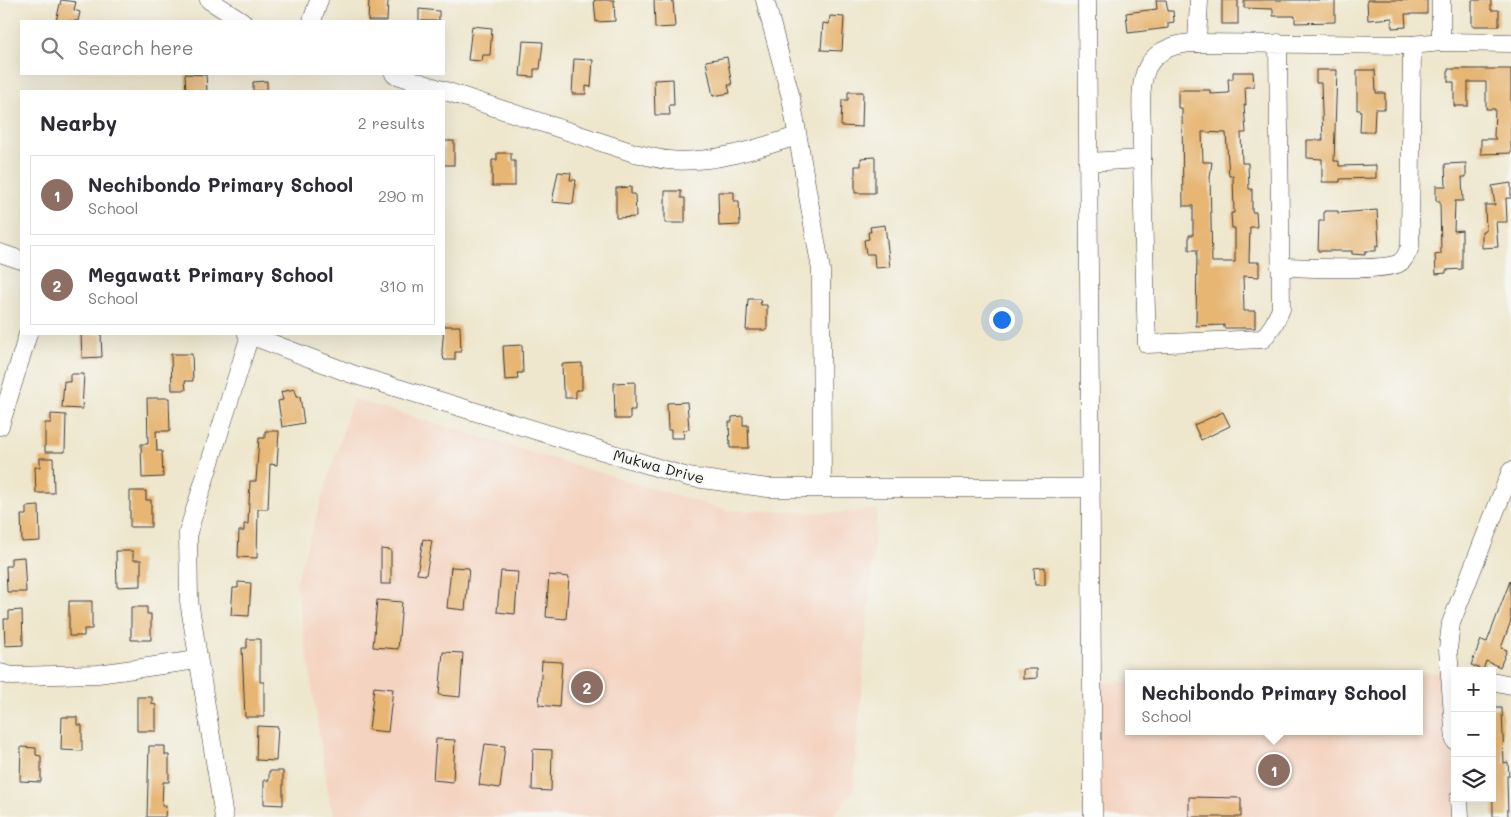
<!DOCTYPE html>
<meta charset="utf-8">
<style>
:root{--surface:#fff;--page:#f7f7f7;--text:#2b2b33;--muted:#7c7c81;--line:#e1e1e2;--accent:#ea580c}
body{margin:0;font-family:Mali,sans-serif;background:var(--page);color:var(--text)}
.controls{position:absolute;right:15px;bottom:15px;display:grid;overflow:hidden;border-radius:0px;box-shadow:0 5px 20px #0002}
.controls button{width:45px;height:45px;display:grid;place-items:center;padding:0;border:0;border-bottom:1px solid var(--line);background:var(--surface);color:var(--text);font:25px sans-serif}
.you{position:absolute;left:1001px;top:319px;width:18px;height:18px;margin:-12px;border:4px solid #fff;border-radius:50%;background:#1a73e8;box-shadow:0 0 0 8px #1a73e833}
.badge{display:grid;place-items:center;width:32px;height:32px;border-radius:50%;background:var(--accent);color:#fff;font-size:16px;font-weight:700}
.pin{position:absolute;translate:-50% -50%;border:2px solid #fff;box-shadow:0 1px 5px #0006}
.popup{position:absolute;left:1125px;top:670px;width:298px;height:65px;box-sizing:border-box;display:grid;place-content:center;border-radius:0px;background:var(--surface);filter:drop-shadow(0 1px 4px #0005);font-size:16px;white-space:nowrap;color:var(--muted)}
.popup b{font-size:19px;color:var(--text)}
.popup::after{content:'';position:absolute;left:50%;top:100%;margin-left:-10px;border:10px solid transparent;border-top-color:var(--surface)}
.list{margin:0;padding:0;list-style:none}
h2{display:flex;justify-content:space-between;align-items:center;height:65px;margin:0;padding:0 20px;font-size:21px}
h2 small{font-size:16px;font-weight:400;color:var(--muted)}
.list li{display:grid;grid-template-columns:32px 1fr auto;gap:15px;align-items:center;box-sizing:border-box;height:80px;margin:0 10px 10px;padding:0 10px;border:1px solid var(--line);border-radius:0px}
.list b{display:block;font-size:19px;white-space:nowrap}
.list p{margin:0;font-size:16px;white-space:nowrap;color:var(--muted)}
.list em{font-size:16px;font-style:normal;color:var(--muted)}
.icon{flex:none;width:28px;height:28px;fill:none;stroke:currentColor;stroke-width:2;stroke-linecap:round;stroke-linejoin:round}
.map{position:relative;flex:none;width:1511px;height:817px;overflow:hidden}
.search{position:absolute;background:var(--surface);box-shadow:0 5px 20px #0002;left:20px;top:20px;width:425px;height:55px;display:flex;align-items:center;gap:12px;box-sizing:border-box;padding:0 18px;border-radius:0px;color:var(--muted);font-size:19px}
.panel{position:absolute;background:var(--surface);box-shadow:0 5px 20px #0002;left:20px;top:90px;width:425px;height:245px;border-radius:0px}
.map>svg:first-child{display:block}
</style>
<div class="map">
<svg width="1511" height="817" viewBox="0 0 1511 817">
<rect width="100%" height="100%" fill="#f6f6f2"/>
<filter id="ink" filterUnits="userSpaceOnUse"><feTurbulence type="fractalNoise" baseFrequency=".02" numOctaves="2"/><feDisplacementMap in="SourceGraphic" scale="10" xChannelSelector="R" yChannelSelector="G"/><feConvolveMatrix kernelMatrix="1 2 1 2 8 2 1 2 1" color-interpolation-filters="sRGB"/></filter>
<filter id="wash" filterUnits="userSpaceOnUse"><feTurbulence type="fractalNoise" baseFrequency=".0096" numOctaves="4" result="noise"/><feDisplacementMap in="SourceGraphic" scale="20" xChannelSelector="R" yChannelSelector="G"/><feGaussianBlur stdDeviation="1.12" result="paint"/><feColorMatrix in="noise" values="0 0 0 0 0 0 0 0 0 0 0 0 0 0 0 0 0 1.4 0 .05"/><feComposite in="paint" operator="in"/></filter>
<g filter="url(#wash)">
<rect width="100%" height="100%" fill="#eee7cd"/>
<g fill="#f4d3c0">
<path d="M353,399L726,510L839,513L877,509L853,792L832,817H335L330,804L296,582Z"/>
<path d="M1450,672L1455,741V798L1460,817H1093L1091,683L1129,682V731H1419V674H1388Z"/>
</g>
<g id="blocks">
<g fill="#e7b673" fill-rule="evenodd">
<path d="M61,0L76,2L74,10L80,12L78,21H56Z"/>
<path d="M369,0H388L387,21H368Z"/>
<path d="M594,0H614L615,21L596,22Z"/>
<path d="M654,0L673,1L675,27L655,28Z"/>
<path d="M1156,0H1166L1168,11H1173L1174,22L1168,23V28L1128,33L1126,13L1157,9Z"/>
<rect x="1222" y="0" width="16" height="24"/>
<path d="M1244,0H1335V22L1295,23V16H1273V9L1244,8Z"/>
<path d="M1367,0H1427V14H1405L1406,27L1392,28V18L1368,20Z"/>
<path d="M1472,0H1491V10H1499V26H1472Z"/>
<path d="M419,9L439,11V21H419Z"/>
<path d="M830,16L844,17L842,51L821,50L823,23L829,24Z"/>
<path d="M472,26L492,28L490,55H483L482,61L468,60Z"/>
<path d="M523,41L543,42L540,69H534V77L520,76Z"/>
<path d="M727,57L732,85H728L730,93L713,96L706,61Z"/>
<path d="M574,59L593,60L591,87L586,86V94H572Z"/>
<path d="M1448,69H1511V153L1481,154V139H1496L1494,136L1495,109H1486V82H1468V106H1454V82H1448Z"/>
<path d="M1316,70H1337L1334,161H1339V166L1376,165V178L1340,179V182H1322V159L1307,158V140H1323L1321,83H1316Z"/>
<path d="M1357,70H1375L1376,93H1385V109H1375L1374,132H1360L1361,110H1357Z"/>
<path d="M1233,72H1253L1254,87H1245L1246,105H1244L1246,133H1241L1242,163H1248L1249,189H1252V212H1256L1257,227H1250L1249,262H1259V277L1243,276L1244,311H1255V328H1224V325L1196,326L1197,250H1189V235H1193V206H1183L1182,108H1178V90H1210V94L1229,93L1228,79H1233ZM1202,132L1226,133L1229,176H1233L1234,213H1231L1232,228H1235V262H1212L1210,178L1212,162H1203Z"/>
<path d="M185,74L206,75L207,91H186Z"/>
<path d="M673,79L674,105H669L670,115H655L654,80Z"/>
<path d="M267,81V91H253V82Z"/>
<path d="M848,92H863L862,127L841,126L842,100H848Z"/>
<rect x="444" y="141" width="10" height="24"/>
<path d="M497,153H511V161H515V186H492V160H497Z"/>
<path d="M875,157V193H855V166H861V158Z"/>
<path d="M1466,163V177H1462L1463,201H1455L1454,231L1462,230V269L1446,270V273L1436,274L1435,255L1441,254L1440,201H1436V186H1446L1445,164Z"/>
<path d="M558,172L571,173L570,180H576L573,204L552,202Z"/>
<path d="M1511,183V198H1506L1507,222H1496L1498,247L1482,248V231H1486L1485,205H1495L1492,186Z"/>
<path d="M631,187V194H635L636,217L616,218V188Z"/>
<path d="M665,191H681V198H685V223H665Z"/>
<path d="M718,192H734V201H739L740,225L719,226Z"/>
<path d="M1377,210L1379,246L1376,245V251H1365V255L1352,254V251H1318L1319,221H1324V211H1338V213Z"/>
<path d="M885,225L890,267L875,268L874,254H866L864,240L869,239L868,232H871L870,227Z"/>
<path d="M748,299H760L761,305H767V330H746Z"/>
<path d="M444,326H460L461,352H455V360H444L442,351Z"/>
<path d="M81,334H101L102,357L82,358Z"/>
<path d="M522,345L523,373H517L518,379L505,380L503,346Z"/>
<path d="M171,354H192L193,381H185L186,390H172Z"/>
<path d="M582,363V390H576V398H565V391L563,390L562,364Z"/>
<path d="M70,374H84L82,409L62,408L64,381L70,382Z"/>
<path d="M635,382V410H630V419H615L614,383Z"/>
<path d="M295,389L296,397H300L304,423L282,427L278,401L283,400L281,392Z"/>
<path d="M147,398H169L170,431H156L157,451H162L163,477L142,478L141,444H148Z"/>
<path d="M687,402L689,429L683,430L684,438H671V430H668L667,403Z"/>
<path d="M1223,412L1230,426L1201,440L1194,425Z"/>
<path d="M51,414L66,415L65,452H45V423H51Z"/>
<path d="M743,416V425H748L749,448H730L729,422H732V417Z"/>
<path d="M265,431H279L277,465L270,464L268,509H258L257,558L238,557L239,531H244V524H248L250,481H256L259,438H265Z"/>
<path d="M40,458H53L54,493H36L35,467H40Z"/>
<path d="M130,491H146V500H151V527H130Z"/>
<path d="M39,506L40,541L22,542L21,515H26V507Z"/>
<path d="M423,539L432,541L426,575L417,574Z"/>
<path d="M381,549L391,550V584H381Z"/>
<path d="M116,551H133V560H141V586L117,587Z"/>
<path d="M24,557L26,592H7L6,566H11V558Z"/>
<path d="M451,567L469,568L465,610L447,608Z"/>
<path d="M1045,567V585H1035L1034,568Z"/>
<path d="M501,571L518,572L515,614L497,612Z"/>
<path d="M549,575L569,577L566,619L546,617Z"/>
<path d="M1510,581L1511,621L1501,648L1507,650L1500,667L1486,661L1483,670L1471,665L1481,640L1487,642Z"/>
<path d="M238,582L251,583L249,616L231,615L233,588H238Z"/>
<path d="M377,600L402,602L398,649L373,647Z"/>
<path d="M69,601H92V629H84V636H69Z"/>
<path d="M131,607H147V614H151V640H131Z"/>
<path d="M22,610L23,645L5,646L4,619H9V611Z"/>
<path d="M247,639H260V682H264V717H245L242,648H247Z"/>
<path d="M443,652L463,653L460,697L439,695Z"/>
<path d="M542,661L562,662L559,707L539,705Z"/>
<path d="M1023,669H1037V678L1023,679Z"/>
<path d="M374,687L393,689L388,732L369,730Z"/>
<path d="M137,697H152V704L156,705V731H137Z"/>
<path d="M1492,708H1502L1504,763L1508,762L1509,776H1507L1508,817H1493Z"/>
<path d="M62,717H77V725H82V751L61,750Z"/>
<path d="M257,726L278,727L276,761L256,760Z"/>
<path d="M436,739L455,740L453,782L433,780Z"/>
<path d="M485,744L505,746L500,788L479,785Z"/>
<path d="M149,746H165V755H169V782H163L162,806H166L165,817H147Z"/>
<path d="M21,747L36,748V755L41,756V782L20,781Z"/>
<path d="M533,749L552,750L551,791L532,790Z"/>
<path d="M269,771H283V805L264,804V780H269Z"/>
<path d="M1189,797L1241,798V817H1189Z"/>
</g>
</g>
</g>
<g filter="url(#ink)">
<use href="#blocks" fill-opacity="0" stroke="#3c3a37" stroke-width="1"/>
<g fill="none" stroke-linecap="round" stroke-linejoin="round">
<g stroke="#3c3a37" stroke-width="19">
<g id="minor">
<path d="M209,0L242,21"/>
<path d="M765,0L791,98L821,270L822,487"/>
<path d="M1087,0L1093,817"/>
<path d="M312,21L319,0"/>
<path d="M1441,42V0"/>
<path d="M1197,43L1199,0"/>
<path d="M1278,43L1281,309L1274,324L1263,339L1147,344C1145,274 1142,204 1142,134C1142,113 1138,84 1148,66C1158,48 1179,43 1197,43L1412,45L1441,42L1511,43"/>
<path d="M394,74L634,153C645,155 657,159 668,160C712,164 756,149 797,136"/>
<path d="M1088,162L1142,159"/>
<path d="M0,253L21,260"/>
<path d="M1280,267C1302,267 1384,272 1399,263C1405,260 1407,253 1410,247L1412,45"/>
<path d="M247,334L352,374L688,477L768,488H1089"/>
<path d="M0,426L28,334"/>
<path d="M0,673L12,676L98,674L197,660"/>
<path d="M1492,681L1511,685"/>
<path d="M1455,741L1448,649L1451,623L1511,471"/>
<path d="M1459,798L1460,817"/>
<path d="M224,817L189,601L188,532L250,335"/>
</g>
</g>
<use href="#minor" stroke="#fff" stroke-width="18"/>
</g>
</g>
<g text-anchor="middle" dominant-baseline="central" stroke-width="4" stroke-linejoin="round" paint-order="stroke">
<g font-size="15" fill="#1c1c1c" stroke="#f6f6f2">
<text transform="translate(659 466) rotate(15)">Mukwa Drive</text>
</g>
</g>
</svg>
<div class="controls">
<button>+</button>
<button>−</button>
<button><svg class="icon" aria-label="layers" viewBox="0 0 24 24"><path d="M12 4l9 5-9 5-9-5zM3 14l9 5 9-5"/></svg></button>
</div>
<div class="you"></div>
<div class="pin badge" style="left:1274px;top:770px;background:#8d6e63">1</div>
<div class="popup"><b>Nechibondo Primary School</b>School</div>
<div class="pin badge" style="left:587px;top:687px;background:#8d6e63">2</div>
<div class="search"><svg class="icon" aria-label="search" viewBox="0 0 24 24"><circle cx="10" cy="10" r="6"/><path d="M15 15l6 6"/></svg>Search here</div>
<section class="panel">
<h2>Nearby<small>2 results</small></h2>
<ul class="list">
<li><span class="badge" style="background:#8d6e63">1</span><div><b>Nechibondo Primary School</b><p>School</p></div><em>290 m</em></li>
<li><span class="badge" style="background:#8d6e63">2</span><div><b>Megawatt Primary School</b><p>School</p></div><em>310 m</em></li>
</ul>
</section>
</div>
